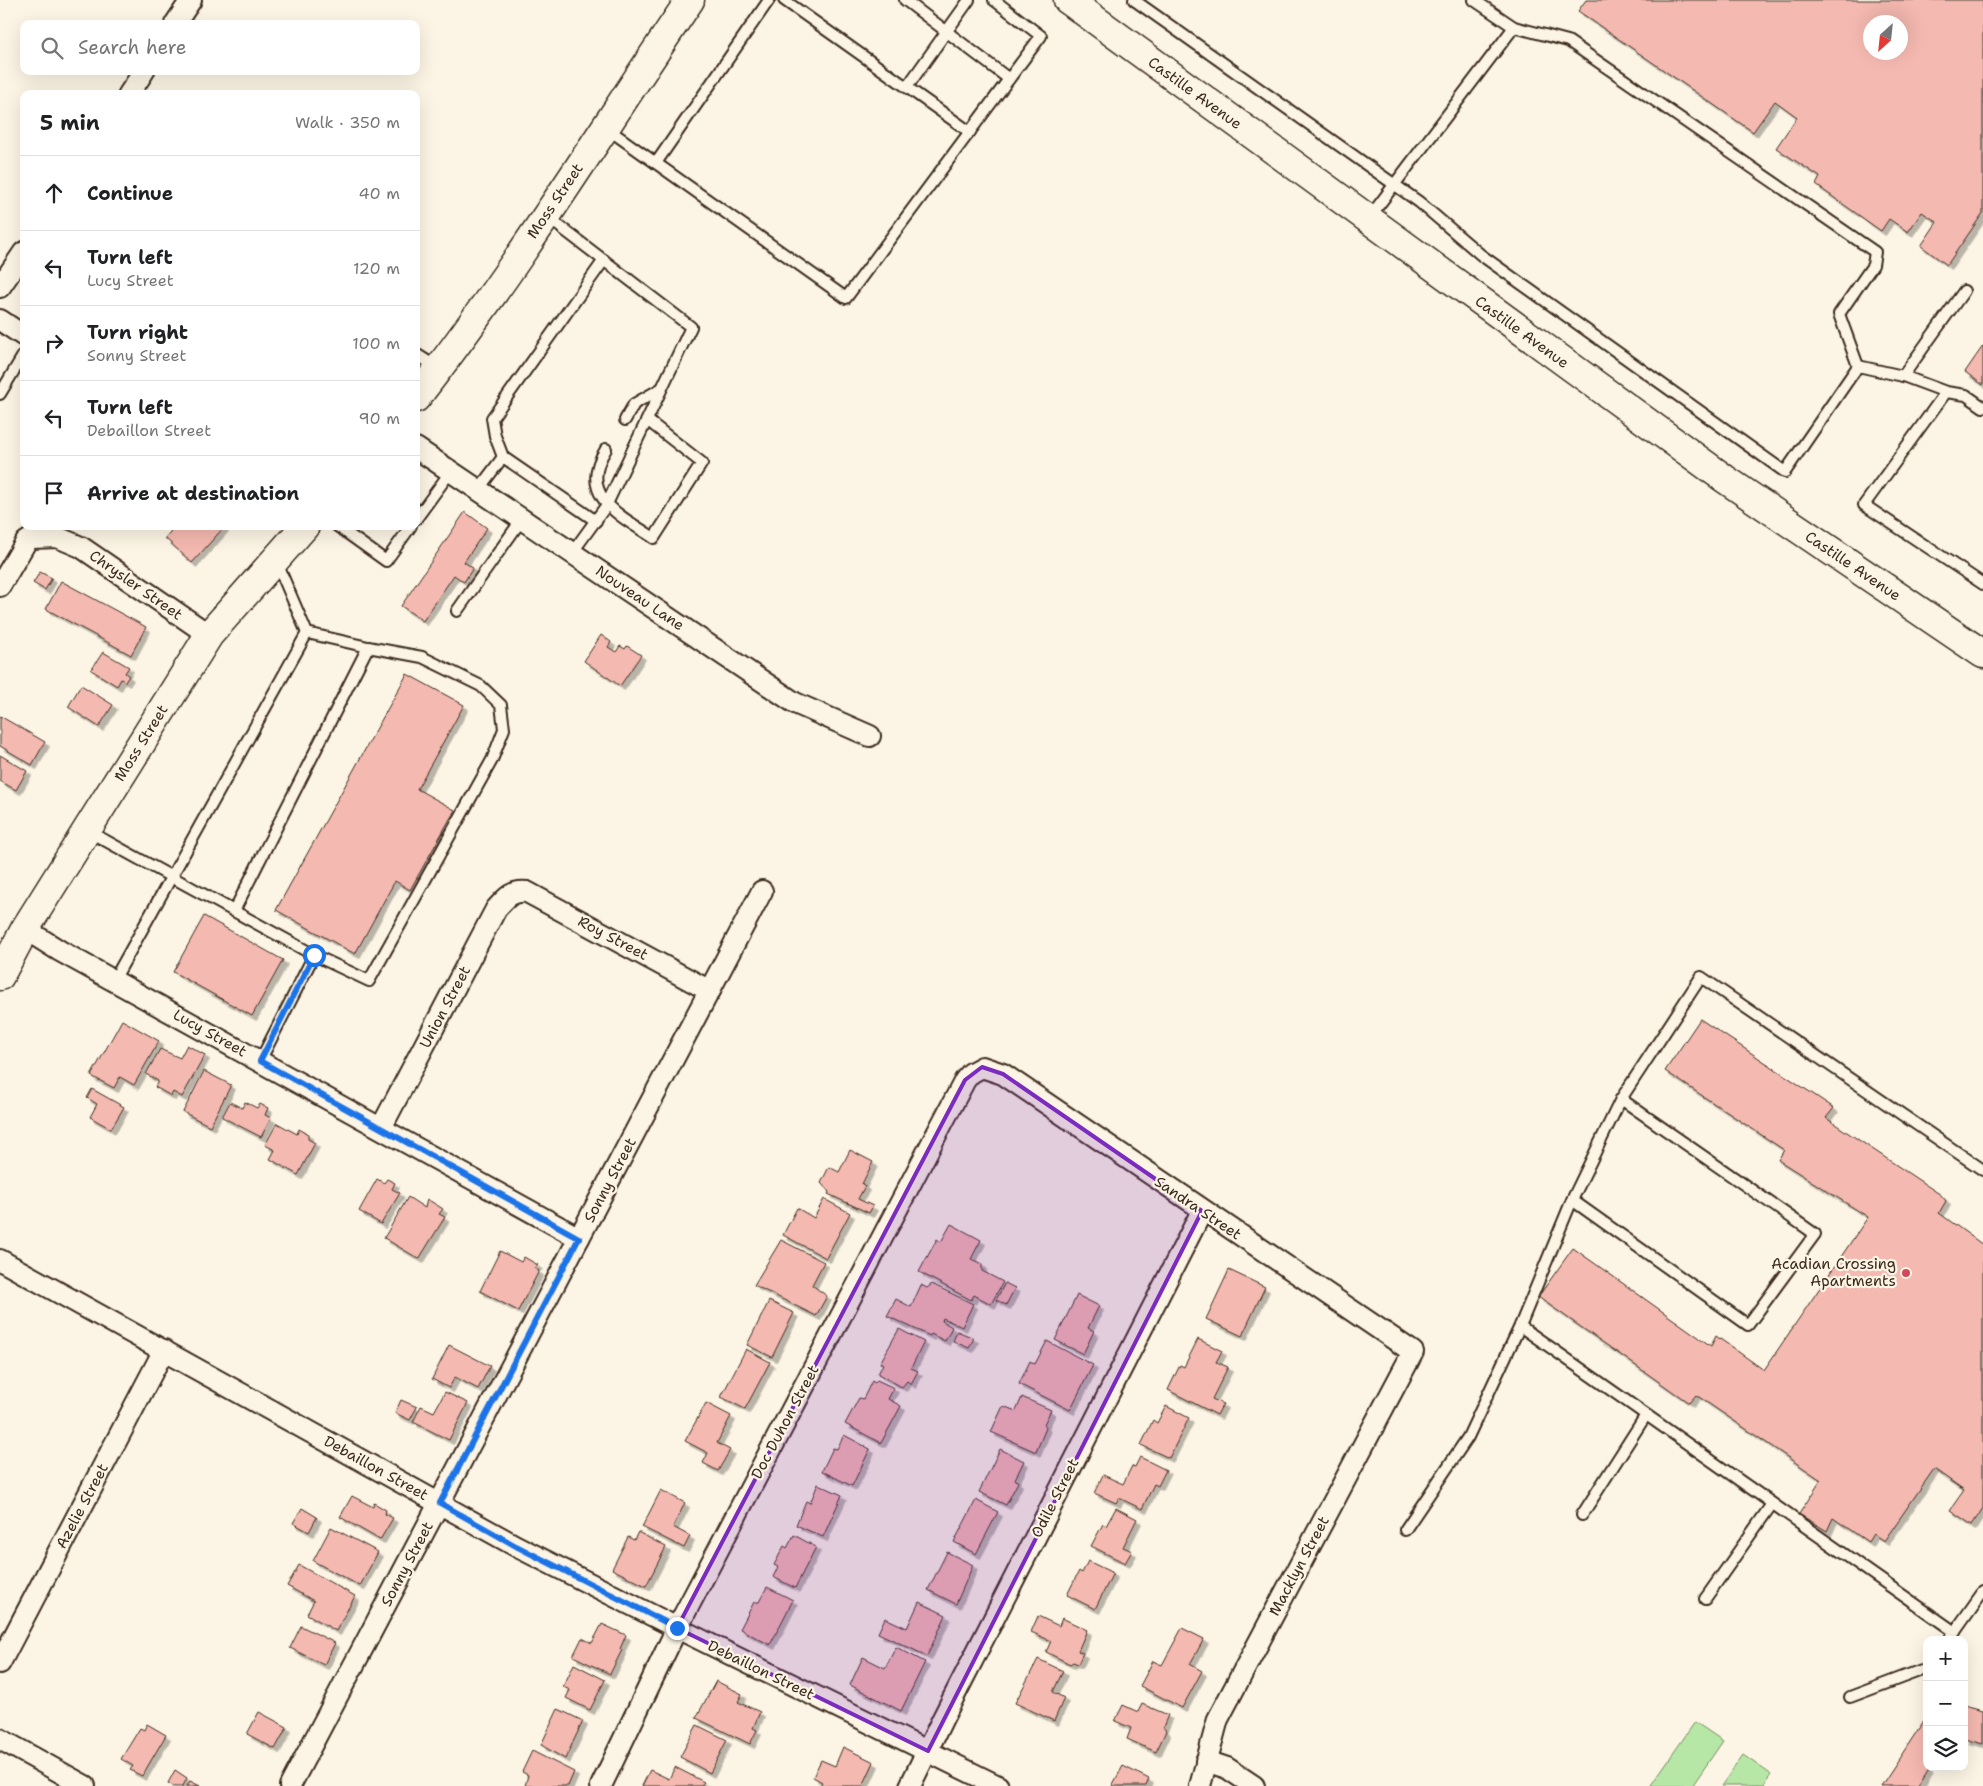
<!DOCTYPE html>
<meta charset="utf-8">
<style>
:root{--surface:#fff;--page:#f2f2f2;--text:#202124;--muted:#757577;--line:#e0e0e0}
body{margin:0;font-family:"Shantell Sans",sans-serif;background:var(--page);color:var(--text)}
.controls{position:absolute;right:15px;bottom:15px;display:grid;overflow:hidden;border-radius:10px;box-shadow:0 5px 20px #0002}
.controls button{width:45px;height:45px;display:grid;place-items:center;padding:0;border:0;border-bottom:1px solid var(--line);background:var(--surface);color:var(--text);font:25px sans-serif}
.compass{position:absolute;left:1863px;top:15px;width:45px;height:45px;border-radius:50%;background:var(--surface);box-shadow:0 5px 20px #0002;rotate:207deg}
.stop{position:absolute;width:15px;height:15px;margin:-11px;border:4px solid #1a73e8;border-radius:50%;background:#fff}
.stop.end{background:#1a73e8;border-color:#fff;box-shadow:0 1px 5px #0008}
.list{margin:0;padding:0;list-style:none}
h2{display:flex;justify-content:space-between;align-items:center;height:65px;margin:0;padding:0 20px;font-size:21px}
h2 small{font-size:16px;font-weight:400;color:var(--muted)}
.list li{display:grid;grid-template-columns:32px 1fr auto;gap:15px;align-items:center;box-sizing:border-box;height:75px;padding:0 20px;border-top:1px solid var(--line)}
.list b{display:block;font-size:19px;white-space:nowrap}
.list p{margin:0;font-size:16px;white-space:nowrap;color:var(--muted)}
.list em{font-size:16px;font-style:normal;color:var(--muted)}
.icon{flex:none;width:28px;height:28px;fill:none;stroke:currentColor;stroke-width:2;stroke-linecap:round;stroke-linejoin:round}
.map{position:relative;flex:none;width:1983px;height:1786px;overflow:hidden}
.search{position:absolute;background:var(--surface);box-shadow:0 5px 20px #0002;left:20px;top:20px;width:400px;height:55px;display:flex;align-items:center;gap:12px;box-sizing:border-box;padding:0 18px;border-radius:10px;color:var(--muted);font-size:19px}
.panel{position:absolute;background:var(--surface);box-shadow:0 5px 20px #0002;left:20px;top:90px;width:400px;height:440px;border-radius:10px}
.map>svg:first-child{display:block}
</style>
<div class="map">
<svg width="1983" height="1786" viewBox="0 0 1983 1786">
<defs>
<filter id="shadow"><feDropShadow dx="4.5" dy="4.5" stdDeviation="0" flood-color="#0004"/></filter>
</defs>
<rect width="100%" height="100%" fill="#fcf5e5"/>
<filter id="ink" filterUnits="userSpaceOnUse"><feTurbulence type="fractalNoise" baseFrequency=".02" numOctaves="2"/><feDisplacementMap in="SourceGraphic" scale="10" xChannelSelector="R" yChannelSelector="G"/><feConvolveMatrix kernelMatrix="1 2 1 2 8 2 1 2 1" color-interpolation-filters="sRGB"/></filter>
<g filter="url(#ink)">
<g fill="#b6e7a6" stroke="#788862">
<path d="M1695,1722L1723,1741L1692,1786H1653L1651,1785Z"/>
<path d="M1743,1755L1772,1775L1764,1786H1721Z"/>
</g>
<g fill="#f4b9b0" stroke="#3b2a1e" fill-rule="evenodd" filter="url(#shadow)">
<path d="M1586,0H1983V213L1947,265L1921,246L1937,222L1922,212L1908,232L1889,219L1881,231L1816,185L1820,177L1776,148L1797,117L1775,101L1753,132L1578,11ZM1870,22H1900V52H1870Z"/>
<path d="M1983,346V385L1965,372Z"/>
<path d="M465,512L487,528L464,562L473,568L464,582L454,575L423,621L401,606Z"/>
<path d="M175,526H225L192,563L165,538Z"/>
<path d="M40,572L52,578L45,590L33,583Z"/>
<path d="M61,581L146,627L131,655L46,609Z"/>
<path d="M601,635L611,642L608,647L616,652L620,646L625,649L627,646L641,655L620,686L584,661Z"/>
<path d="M103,652L129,667L125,673L129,676L125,682L121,679L117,686L91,670Z"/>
<path d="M407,674L464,705L417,789L455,810L410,890L395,881L355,954L276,910Z"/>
<path d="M81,685L113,705L99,727L68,707Z"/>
<path d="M0,716L45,742L32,765L0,746Z"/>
<path d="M0,755L27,771L16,790L0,781Z"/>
<path d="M204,916L283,960L252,1016L173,972Z"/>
<path d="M1700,1019L1834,1108L1826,1118L1941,1195L1946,1201L1939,1213L1983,1245V1508L1972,1525L1950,1510L1964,1490L1934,1469L1884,1541L1873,1534L1868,1542L1833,1518L1827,1531L1799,1514L1821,1480L1696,1395L1689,1403L1538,1297L1573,1248L1711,1346L1716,1336L1764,1370L1868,1217L1778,1160L1784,1150L1665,1071Z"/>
<path d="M122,1020L159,1041L134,1085L120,1077L114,1088L91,1076Z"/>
<path d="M187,1045L205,1055L182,1097L173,1092L171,1096L155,1087L158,1081L146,1074L160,1049L180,1058Z"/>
<path d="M204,1071L231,1085L210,1126L183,1112Z"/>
<path d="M92,1089L124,1107L111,1129L90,1117L97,1104L87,1098Z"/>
<path d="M230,1102L242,1108L245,1102L257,1108L260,1104L268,1108L265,1115L271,1118L261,1137L222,1117Z"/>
<path d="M277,1123L297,1134L299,1129L308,1134V1139L315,1143L298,1175L270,1159L275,1150L265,1145Z"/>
<path d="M850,1150L873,1162L862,1184L865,1186L858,1199L873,1206L869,1213L828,1194L829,1192L821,1183L829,1167L839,1172Z"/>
<path d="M377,1179L384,1183L387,1179L395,1183L392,1189L400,1193L381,1224L359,1211Z"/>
<path d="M408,1197L425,1208L427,1199L443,1209L439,1214L445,1217L419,1259L384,1238Z"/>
<path d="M824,1199L850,1213L826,1258L783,1235L797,1208L814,1218Z"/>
<path d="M951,1224L981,1240L971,1259L982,1264V1271L1003,1282L991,1304L974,1295L971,1300L919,1272L937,1239L941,1242Z"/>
<path d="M781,1240L824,1262L812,1285L827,1296L816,1316L754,1285Z"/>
<path d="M500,1251L521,1262L524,1257L538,1265L534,1268L539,1271L518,1311L480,1291Z"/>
<path d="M1229,1270L1265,1287L1242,1336L1206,1319Z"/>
<path d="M1005,1283L1015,1288L1006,1305L996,1300Z"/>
<path d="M932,1284L973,1304L962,1327L943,1318L942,1321L952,1327L945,1341L931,1334L930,1336L887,1316L896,1299L911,1307L921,1285L927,1288Z"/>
<path d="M1077,1295L1099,1306L1088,1328L1094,1331L1083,1354L1055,1340Z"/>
<path d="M769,1301L794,1313L772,1357L747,1345Z"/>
<path d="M899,1329L924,1342L911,1368L918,1371L911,1384L907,1381L902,1387L878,1374L883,1364L880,1363Z"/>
<path d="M957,1331L974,1338L969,1348L953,1341Z"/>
<path d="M1198,1339L1222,1351L1216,1362L1228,1367L1212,1399L1223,1404L1217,1415L1168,1390L1180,1365L1184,1367Z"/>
<path d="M1047,1341L1093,1365L1070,1410L1019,1384L1030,1361L1035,1364Z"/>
<path d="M449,1345L490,1366L478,1389L455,1377L449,1388L432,1379Z"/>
<path d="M746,1349L770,1362L745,1409L721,1397Z"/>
<path d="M877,1380L894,1388L888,1399L901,1406L881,1443L845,1424L859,1398L863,1399L872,1381L875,1383Z"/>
<path d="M445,1392L468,1403L449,1440L413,1422L421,1406L434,1412Z"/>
<path d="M1022,1397L1051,1410L1044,1424L1046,1428L1036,1452L991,1432L1003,1406L1016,1411Z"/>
<path d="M401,1400L417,1407L410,1420L395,1413Z"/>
<path d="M706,1403L731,1416L717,1443L730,1450L718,1471L703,1463L708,1453L685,1441Z"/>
<path d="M1166,1406L1189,1418L1169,1458L1141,1445L1153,1420L1157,1423Z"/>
<path d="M844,1435L870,1449L852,1486L822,1471L833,1448L837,1449Z"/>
<path d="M1000,1449L1024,1461L1015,1479L1018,1482L1006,1505L979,1492Z"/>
<path d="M1140,1457L1166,1470L1158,1486L1154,1484L1142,1509L1119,1498L1116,1503L1094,1493L1103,1475L1123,1484L1132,1466L1135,1467Z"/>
<path d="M818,1484L842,1495L823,1537L796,1525L806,1501L810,1503Z"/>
<path d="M661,1490L685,1503L673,1527L690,1536L684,1548L642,1527Z"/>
<path d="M352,1496L373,1507L374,1503L386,1510L385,1514L393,1518L380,1540L340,1517Z"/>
<path d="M976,1500L998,1512L976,1554L954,1542Z"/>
<path d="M302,1508L317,1517L309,1532L293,1523Z"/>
<path d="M1116,1508L1137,1519L1123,1547L1132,1551L1125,1563L1091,1546L1103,1524L1106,1526Z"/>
<path d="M331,1527L378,1552L360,1586L313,1561Z"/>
<path d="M638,1532L666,1547L646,1586L612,1569L628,1537L634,1540Z"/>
<path d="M794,1535L816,1547L795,1588L773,1577L778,1567L774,1565L784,1546L787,1548Z"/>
<path d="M947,1552L973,1565L956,1604L928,1590Z"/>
<path d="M1088,1561L1113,1573L1095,1609L1067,1595L1079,1571L1082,1573Z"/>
<path d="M299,1565L355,1596L336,1631L307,1614L314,1601L287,1586Z"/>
<path d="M767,1587L793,1600L770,1645L740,1629L754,1602H759Z"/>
<path d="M919,1602L946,1615L927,1656L878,1633L885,1618L907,1628Z"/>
<path d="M1038,1616L1059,1626L1062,1618L1087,1630L1078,1651L1083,1653L1078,1664L1073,1662L1070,1664L1046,1652L1051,1641L1031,1632Z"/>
<path d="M602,1624L626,1635L620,1649L622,1650L610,1674L573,1656L582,1638L592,1643Z"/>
<path d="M301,1626L335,1643L324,1665L290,1648Z"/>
<path d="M1182,1628L1204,1639L1190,1664L1202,1671L1182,1708L1140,1686L1153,1661L1162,1665Z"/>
<path d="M896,1647L925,1662L901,1711L850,1685L863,1657L885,1668Z"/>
<path d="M1038,1659L1063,1671L1053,1692L1064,1698L1054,1721L1015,1703Z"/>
<path d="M574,1664L605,1680L590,1710L566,1698L570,1690L563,1687Z"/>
<path d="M716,1681L742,1694L738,1702L760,1712L753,1728L757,1730L750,1744L696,1718Z"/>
<path d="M1142,1704L1168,1715L1163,1727L1166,1731L1156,1752L1127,1739L1131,1728L1115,1721L1123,1705L1138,1712Z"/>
<path d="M1964,1706L1983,1711V1744L1964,1739Z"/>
<path d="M558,1709L583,1721L565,1759L541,1745Z"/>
<path d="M259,1712L287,1727L275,1749L247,1734Z"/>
<path d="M1927,1716V1767H1929L1917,1786H1881Z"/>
<path d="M147,1724L166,1735L142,1776L130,1770L133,1766L121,1759L140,1728L144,1730Z"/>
<path d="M697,1725L727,1740L710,1773L680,1757Z"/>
<path d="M843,1747L874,1762L863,1786H820L822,1782L813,1777L821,1760L835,1766Z"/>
<path d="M532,1751L574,1772L568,1786H525L528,1775L522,1772Z"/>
<path d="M1123,1766L1149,1779L1146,1786H1112Z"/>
<path d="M675,1767L704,1782L701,1786H642L650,1770L669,1779Z"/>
<path d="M175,1770L187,1778L183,1786H173L168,1783Z"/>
<path d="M190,1781L200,1786H187Z"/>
</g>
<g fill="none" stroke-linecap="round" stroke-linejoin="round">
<g stroke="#3b2a1e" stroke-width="14">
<g id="lane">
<path d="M784,0L970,132"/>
<path d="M905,0L1009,79"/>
<path d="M1134,0L1419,202L1481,255L1785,472L1858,366L1839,314L1873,265L1875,252L1568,41L1514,27L1474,0"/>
<path d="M907,87L969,0"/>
<path d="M605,127L846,298L1041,36L994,0"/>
<path d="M656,163L769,0"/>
<path d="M546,216L691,327L606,506L572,553"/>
<path d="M1369,218L1514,27"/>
<path d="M416,354L438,368"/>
<path d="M1858,366L1903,376L1946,392L1966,395L1983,407"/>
<path d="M1903,376L1964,291"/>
<path d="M1946,392L1864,505L1983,584"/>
<path d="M0,394L24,354"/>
<path d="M625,420L634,404L662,388"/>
<path d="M606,449C576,496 621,516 654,538L702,463L647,420"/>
<path d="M503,457L495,436L492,418L604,260"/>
<path d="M478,490L503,457L596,521"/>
<path d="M416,519L451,471"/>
<path d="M337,526L386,561L411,526"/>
<path d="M457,611L522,519"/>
<path d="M88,831L314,955L260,1061"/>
<path d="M234,911L368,647L307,633L277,563"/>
<path d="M314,955L369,981L492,760L504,729L501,705L481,686L422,657L368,647"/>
<path d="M114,980L307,633"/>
<path d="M1572,1200L1621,1099"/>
<path d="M1520,1326L1955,1632"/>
<path d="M1582,1515L1646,1415"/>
<path d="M1405,1530L1468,1437L1520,1326L1572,1200L1748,1325L1815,1234L1621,1099L1701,977L1983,1170"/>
<path d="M1705,1599L1772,1504"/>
<path d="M1949,1640L1983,1592"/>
<path d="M1850,1697L1927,1668"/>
</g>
</g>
<g stroke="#3b2a1e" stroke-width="24">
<g id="street">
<path d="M175,24L191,0"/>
<path d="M129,94L144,71"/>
<path d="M0,287L24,252"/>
<path d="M0,320L24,336"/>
<path d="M416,448L795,703L870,736"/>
<path d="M0,586L26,542L32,538L57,537L81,547L209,635"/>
<path d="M25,929L60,951L579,1238"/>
<path d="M381,1128L496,909C506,898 512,890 527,892L710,991"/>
<path d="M0,1260L516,1546L677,1628L998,1786"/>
<path d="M0,1663L164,1350"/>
<path d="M0,1739L85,1786"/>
<path d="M1206,1761L1227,1768L1254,1786"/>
<path d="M290,1786L762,891"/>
<path d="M601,1786L677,1628L965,1080L971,1073L982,1067L1003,1074L1413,1352L1218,1719L1200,1786"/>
<path d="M910,1786L943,1718L1202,1211"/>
</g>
</g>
<g stroke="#3b2a1e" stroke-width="31">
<g id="secondary">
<path d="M1068,0L1725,479L1983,654"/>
<path d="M416,398C515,271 600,133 690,0"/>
<path d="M0,976L25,929L209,635L305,526"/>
</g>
</g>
<use href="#lane" stroke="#fcf5e5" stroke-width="10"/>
<use href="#street" stroke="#fcf5e5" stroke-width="20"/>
<use href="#secondary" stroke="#fcf5e5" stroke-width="28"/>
</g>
</g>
<g fill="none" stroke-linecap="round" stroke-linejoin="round" filter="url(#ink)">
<path stroke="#1a73e8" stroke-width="6" d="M314,955L260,1061L579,1238L440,1503L516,1546L677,1628"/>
</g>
<path fill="#7b2cbf" fill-opacity="0.2" stroke="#7b2cbf" stroke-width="4" stroke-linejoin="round" d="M982,1067L1003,1074L1202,1211L928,1751L677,1628L965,1080Z"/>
<circle fill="#d1495b" stroke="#fcf5e5" stroke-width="2" cx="1906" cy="1273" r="5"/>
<g text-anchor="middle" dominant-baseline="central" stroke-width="4.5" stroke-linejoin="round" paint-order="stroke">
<g font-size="15" fill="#3b2a1e" stroke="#fcf5e5">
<text transform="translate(1195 93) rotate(36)">Castille Avenue</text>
<text transform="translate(555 201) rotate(-56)">Moss Street</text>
<text transform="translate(1522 332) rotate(36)">Castille Avenue</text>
<text transform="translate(1853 566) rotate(34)">Castille Avenue</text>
<text transform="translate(136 585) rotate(35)">Chrysler Street</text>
<text transform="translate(640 598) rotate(34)">Nouveau Lane</text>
<text transform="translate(141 743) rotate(-58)">Moss Street</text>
<text transform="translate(613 938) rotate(28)">Roy Street</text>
<text transform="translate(445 1007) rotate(-62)">Union Street</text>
<text transform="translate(210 1033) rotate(29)">Lucy Street</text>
<text transform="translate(610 1180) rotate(-62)">Sonny Street</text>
<text transform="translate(1198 1208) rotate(34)">Sandra Street</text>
<text transform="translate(785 1422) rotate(-62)">Doc Duhon Street</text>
<text transform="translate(376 1468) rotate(29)">Debaillon Street</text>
<text transform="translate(1055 1498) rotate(-63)">Odile Street</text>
<text transform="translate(82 1506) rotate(-62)">Azelie Street</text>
<text transform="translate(407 1564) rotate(-62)">Sonny Street</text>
<text transform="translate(1299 1566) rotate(-62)">Macklyn Street</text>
<text transform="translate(761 1670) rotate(26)">Debaillon Street</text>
</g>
<g font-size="15" fill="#3b2a1e" stroke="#fcf5e5" text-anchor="end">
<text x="1896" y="1264">Acadian Crossing<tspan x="1896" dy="17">Apartments</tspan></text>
</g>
</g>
</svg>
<div class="controls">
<button>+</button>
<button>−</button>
<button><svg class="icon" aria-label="layers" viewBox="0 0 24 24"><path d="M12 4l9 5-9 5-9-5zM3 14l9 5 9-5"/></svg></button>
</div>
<svg class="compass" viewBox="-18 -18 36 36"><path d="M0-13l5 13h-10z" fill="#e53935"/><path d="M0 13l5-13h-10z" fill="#757577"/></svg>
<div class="stop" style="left:314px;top:955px"></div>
<div class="stop end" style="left:677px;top:1628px"></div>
<div class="search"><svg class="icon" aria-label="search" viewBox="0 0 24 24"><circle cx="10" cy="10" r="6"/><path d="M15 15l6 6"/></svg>Search here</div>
<section class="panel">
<h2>5 min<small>Walk · 350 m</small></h2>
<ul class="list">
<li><svg class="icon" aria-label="ahead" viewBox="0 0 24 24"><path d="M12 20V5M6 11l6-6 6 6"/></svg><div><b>Continue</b></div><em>40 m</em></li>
<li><svg class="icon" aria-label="left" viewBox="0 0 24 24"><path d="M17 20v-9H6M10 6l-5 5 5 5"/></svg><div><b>Turn left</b><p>Lucy Street</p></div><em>120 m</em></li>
<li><svg class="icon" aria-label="right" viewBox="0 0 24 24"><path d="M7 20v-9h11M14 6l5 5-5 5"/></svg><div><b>Turn right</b><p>Sonny Street</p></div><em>100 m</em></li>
<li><svg class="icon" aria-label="left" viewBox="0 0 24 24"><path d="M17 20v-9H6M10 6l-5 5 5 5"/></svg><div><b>Turn left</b><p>Debaillon Street</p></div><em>90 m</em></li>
<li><svg class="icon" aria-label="arrive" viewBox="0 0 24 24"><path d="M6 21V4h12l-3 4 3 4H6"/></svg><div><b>Arrive at destination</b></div></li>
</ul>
</section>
</div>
